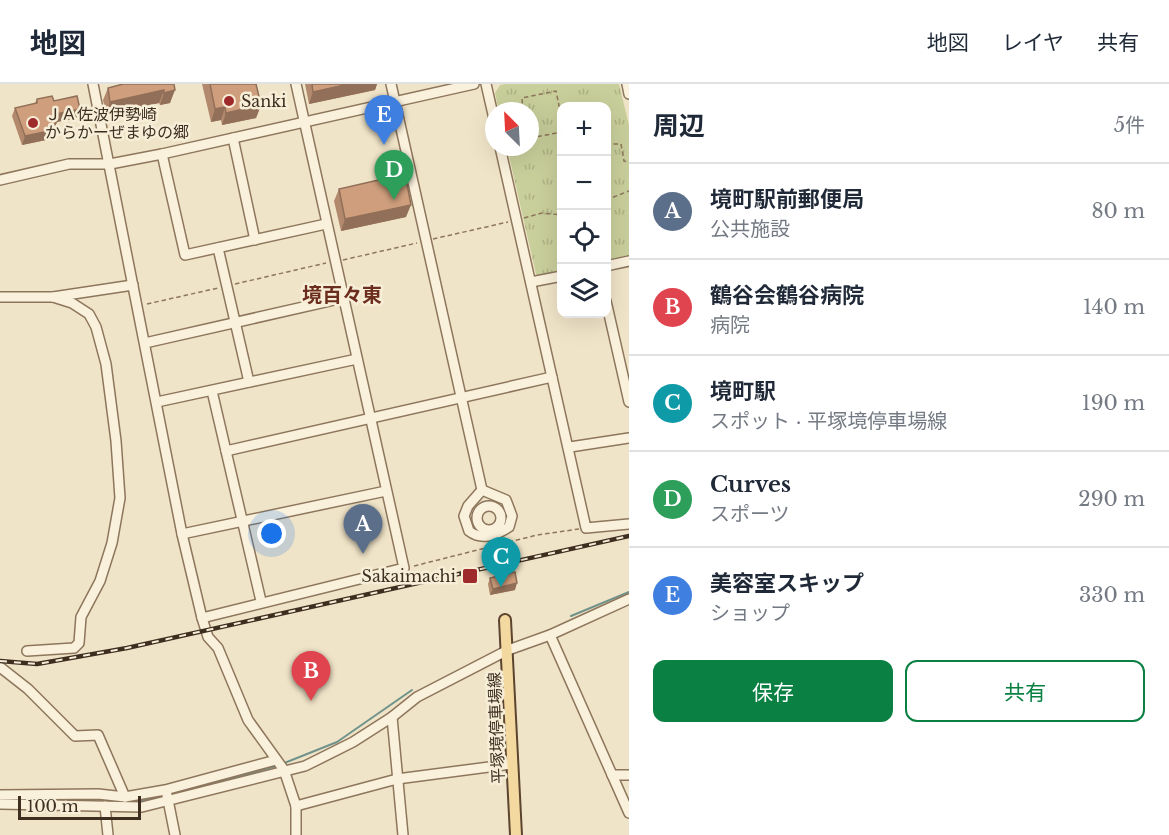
<!DOCTYPE html>
<html lang="ja">
<meta charset="utf-8">
<style>
:root{--surface:#fff;--page:#f6f6f7;--text:#1f2937;--muted:#747a83;--line:#e0e1e3;--accent:#0b8043}
body{margin:0;font-family:"Libre Baskerville","Noto Sans JP",serif;background:var(--page);color:var(--text)}
.controls{position:absolute;right:18px;top:18px;display:grid;overflow:hidden;border-radius:12px;box-shadow:0 6px 24px #0002}
.controls button{width:54px;height:54px;display:grid;place-items:center;padding:0;border:0;border-bottom:2px solid var(--line);background:var(--surface);color:var(--text);font:30px sans-serif}
.compass{position:absolute;left:485px;top:18px;width:54px;height:54px;border-radius:50%;background:var(--surface);box-shadow:0 6px 24px #0002;rotate:336deg}
.scale{position:absolute;left:18px;bottom:15px;width:123px;box-sizing:border-box;padding-left:6px;border:3px solid #3d2e20;border-top:0;font-size:16px;line-height:21px;white-space:nowrap;color:#3d2e20;-webkit-text-stroke:4px #f7eed8;paint-order:stroke}
.you{position:absolute;left:272px;top:450px;width:21px;height:21px;margin:-15px;border:4px solid #fff;border-radius:50%;background:#1a73e8;box-shadow:0 0 0 9px #1a73e833}
.badge{display:grid;place-items:center;width:39px;height:39px;border-radius:50%;background:var(--accent);color:#fff;font-size:20px;font-weight:700}
.pin{position:absolute;translate:-50% -50px;filter:drop-shadow(0 2px 3px #0008)}
.pin::after{content:'';position:absolute;top:32px;width:21px;height:18px;background:inherit;clip-path:polygon(0 0,100% 0,50% 100%)}
.list{margin:0;padding:0;list-style:none}
h2{display:flex;justify-content:space-between;align-items:center;height:78px;margin:0;padding:0 24px;font-size:26px}
h2 small{font-size:20px;font-weight:400;color:var(--muted)}
.list li{display:grid;grid-template-columns:39px 1fr auto;gap:18px;align-items:center;box-sizing:border-box;height:96px;padding:0 24px;border-top:2px solid var(--line)}
.list b{display:block;font-size:22px;white-space:nowrap}
.list p{margin:0;font-size:20px;white-space:nowrap;color:var(--muted)}
.list em{font-size:20px;font-style:normal;color:var(--muted)}
.actions{display:flex;gap:12px;padding:18px 24px}
.actions a{flex:1;padding:14px 0;border:2px solid var(--accent);border-radius:12px;text-align:center;font-size:21px;color:var(--accent)}
.actions .main{background:var(--accent);color:#fff}
.icon{flex:none;width:33px;height:33px;fill:none;stroke:currentColor;stroke-width:2;stroke-linecap:round;stroke-linejoin:round}
.map{position:relative;flex:none;width:629px;height:751px;overflow:hidden}
header{display:flex;align-items:center;gap:36px;box-sizing:border-box;height:84px;padding:0 30px;background:var(--surface);border-bottom:2px solid var(--line)}
header strong{font-size:28px}
nav{display:flex;gap:33px;margin-inline-start:auto;font-size:21px}
main{display:flex}
aside{flex:1;background:var(--surface)}
.map>svg:first-child{display:block}
</style>
<header>
<strong>地図</strong>
<nav><a>地図</a><a>レイヤ</a><a>共有</a></nav>
</header>
<main>
<div class="map">
<svg width="629" height="751" viewBox="0 0 629 751">
<defs>
<pattern id="park-tufts" width="24" height="20" patternUnits="userSpaceOnUse" patternTransform="scale(1.5)"><rect width="24" height="20" fill="#c9cf9b"/><path d="M3 7l-1-3M5 7V3M7 7l1-3M15 17l-1-3M17 17v-4M19 17l1-3" fill="none" stroke="#aeb285"/></pattern>
</defs>
<rect width="100%" height="100%" fill="#f0e4c8"/>
<path fill="url(#park-tufts)" d="M505,0H619L629,41V172L607,177L606,22H562L561,187L539,192L536,190L507,63H530V27H499L495,9L500,1Z"/>
<g fill="none" stroke-linecap="round" stroke-linejoin="round">
<g stroke="#6f938a" stroke-width="2">
<path d="M571,532L629,508"/>
<path d="M282,680L337,658L412,606"/>
<path d="M170,711L277,682"/>
<path d="M93,714L120,718"/>
<path d="M18,716L87,715"/>
<path d="M134,718L164,712"/>
</g>
<g stroke="#8d765c" stroke-width="12">
<g id="minor">
<path d="M93,0L182,450L202,534L208,553L218,564L248,636L284,686L296,722V751"/>
<path d="M391,0L482,406"/>
<path d="M486,0L494,35"/>
<path d="M627,0L629,10"/>
<path d="M233,54L255,156"/>
<path d="M500,63L586,444L629,440"/>
<path d="M162,70L185,171L326,140"/>
<path d="M0,96L69,80H110L162,70L474,0"/>
<path d="M218,164L249,298"/>
<path d="M606,182L629,177"/>
<path d="M531,198L562,192"/>
<path d="M0,213H53L133,201"/>
<path d="M606,217L629,318"/>
<path d="M145,259L343,214"/>
<path d="M212,307L261,517"/>
<path d="M157,318L357,275"/>
<path d="M570,363L629,354"/>
<path d="M226,367L552,293"/>
<path d="M482,406L506,416L512,432L509,443C496,451 482,457 469,447L464,432L468,422Z"/>
<circle cx="489" cy="434" r="12"/>
<path d="M182,450L386,407"/>
<path d="M202,534L404,484L296,0"/>
<path d="M550,551L629,729"/>
<path d="M27,567L74,564L79,559L81,533L100,497L112,459L120,414L116,357L106,280L96,243L89,230L72,219L53,213"/>
<path d="M0,583L28,605L75,652L98,651L125,713"/>
<path d="M392,633L403,751"/>
<path d="M612,691H629"/>
<path d="M0,711L98,710L125,713L165,706L276,676"/>
<path d="M167,711L175,751"/>
<path d="M0,720L142,723L305,682L353,658L392,633L417,613L508,566L550,551L629,515"/>
<path d="M105,722L108,751"/>
<path d="M296,722L397,695L512,680"/>
</g>
</g>
<g stroke="#5b4430" stroke-width="14">
<path id="major" d="M505,536L516,751"/>
</g>
<g stroke="#8d765c" stroke-width="1.5" stroke-dasharray="4.5 3" stroke-linecap="butt">
<path d="M523,27L522,14L556,7L562,36"/>
<path d="M530,54L562,48"/>
<path d="M606,60H621L624,77L629,78"/>
<path d="M606,116L629,107"/>
<path d="M524,134L542,129L562,131"/>
<path d="M433,155L508,138"/>
<path d="M343,176L417,159"/>
<path d="M235,200L326,179"/>
<path d="M147,220L218,204"/>
<path d="M503,461L504,467"/>
<path d="M414,482L537,451L579,445"/>
</g>
<use href="#minor" stroke="#faf1dc" stroke-width="9"/>
<use href="#major" stroke="#f3d9a0" stroke-width="10"/>
<g stroke="#3d2e20" stroke-width="4.5">
<path id="rail" d="M0,577L37,580L127,564L629,452"/>
</g>
<use href="#rail" stroke="#f7eed8" stroke-width="2" stroke-dasharray="7" stroke-linecap="butt"/>
</g>
<g fill="#b2896c">
<path d="M174,0L170,19L160,21L159,19L106,30L103,16L108,4Z"/>
<path d="M202,0H256L261,21L256,34L222,41L221,36L211,38Z"/>
<path d="M305,0H377L375,6L309,20Z"/>
<path d="M37,15L54,17L80,25L76,34L57,38L54,45L46,56L22,61L12,32L15,24L35,19Z"/>
<path d="M339,105L406,133L341,147L334,117Z"/>
<path d="M490,494L515,506L490,511L488,500Z"/>
</g>
<g fill="#916f58">
<path d="M349,0H377L375,6L309,20L313,8Z"/>
<path d="M164,6L159,19L106,30L110,18Z"/>
<path d="M175,6L170,19L160,21L164,9Z"/>
<path d="M261,21L256,34L222,41L226,29Z"/>
<path d="M225,23L221,36L211,38L215,25Z"/>
<path d="M80,25L76,34L57,38L54,45L46,56L22,61L25,52L56,30Z"/>
<path d="M411,121L406,133L341,147L345,135Z"/>
<path d="M517,499L515,506L490,511L493,505Z"/>
</g>
<g fill="#cf9f7d" stroke="#916f58" stroke-width="1.5">
<path d="M123,0H174L175,6L164,9V6L110,18L108,4Z"/>
<path d="M210,0H256L261,21L226,29L225,23L215,25Z"/>
<path d="M312,0H349L313,8Z"/>
<path d="M52,12L54,17L77,12L80,25L56,30L57,37L49,47L25,52L15,24L37,19V15Z"/>
<path d="M405,90L411,121L345,135L339,105Z"/>
<path d="M515,488L517,499L493,505L490,494Z"/>
</g>
<g fill="#9e2a2b" stroke="#f7eed8" stroke-width="2">
<circle cx="229" cy="17" r="6"/>
<circle cx="33" cy="39" r="6"/>
<rect x="462" y="484" width="16" height="16" rx="3"/>
</g>
<g text-anchor="middle" dominant-baseline="central" stroke-width="5" stroke-linejoin="round" paint-order="stroke">
<g font-size="16" fill="#3d2e20" stroke="#f7eed8" text-anchor="start">
<text x="241" y="17">Sanki</text>
<text x="45" y="30">ＪＡ佐波伊勢崎<tspan x="45" dy="18">からかーぜまゆの郷</tspan></text>
<text x="456" y="492" text-anchor="end">Sakaimachi</text>
</g>
<g font-size="16" fill="#3d2e20" stroke="#f7eed8">
<text transform="translate(496 644) rotate(-92)">平塚境停車場線</text>
</g>
<g font-size="20" font-weight="bold" fill="#6b2e1e" stroke="#f7eed8">
<text x="342" y="211">境百々東</text>
</g>
</g>
</svg>
<div class="controls">
<button>+</button>
<button>−</button>
<button><svg class="icon" aria-label="locate" viewBox="0 0 24 24"><circle cx="12" cy="12" r="6"/><path d="M12 2v4M12 18v4M2 12h4M18 12h4"/></svg></button>
<button><svg class="icon" aria-label="layers" viewBox="0 0 24 24"><path d="M12 4l9 5-9 5-9-5zM3 14l9 5 9-5"/></svg></button>
</div>
<svg class="compass" viewBox="-18 -18 36 36"><path d="M0-13l5 13h-10z" fill="#e53935"/><path d="M0 13l5-13h-10z" fill="#747a83"/></svg>
<div class="scale">100 m</div>
<div class="you"></div>
<div class="pin badge" style="left:363px;top:470px;background:#5c6f8a">A</div>
<div class="pin badge" style="left:311px;top:617px;background:#e0444e">B</div>
<div class="pin badge" style="left:501px;top:503px;background:#0f9aa8">C</div>
<div class="pin badge" style="left:394px;top:116px;background:#2e9e5b">D</div>
<div class="pin badge" style="left:384px;top:61px;background:#3f7fe0">E</div>
</div>
<aside>
<h2>周辺<small>5件</small></h2>
<ul class="list">
<li><span class="badge" style="background:#5c6f8a">A</span><div><b>境町駅前郵便局</b><p>公共施設</p></div><em>80 m</em></li>
<li><span class="badge" style="background:#e0444e">B</span><div><b>鶴谷会鶴谷病院</b><p>病院</p></div><em>140 m</em></li>
<li><span class="badge" style="background:#0f9aa8">C</span><div><b>境町駅</b><p>スポット · 平塚境停車場線</p></div><em>190 m</em></li>
<li><span class="badge" style="background:#2e9e5b">D</span><div><b>Curves</b><p>スポーツ</p></div><em>290 m</em></li>
<li><span class="badge" style="background:#3f7fe0">E</span><div><b>美容室スキップ</b><p>ショップ</p></div><em>330 m</em></li>
</ul>
<div class="actions"><a class="main">保存</a><a>共有</a></div>
</aside>
</main>
